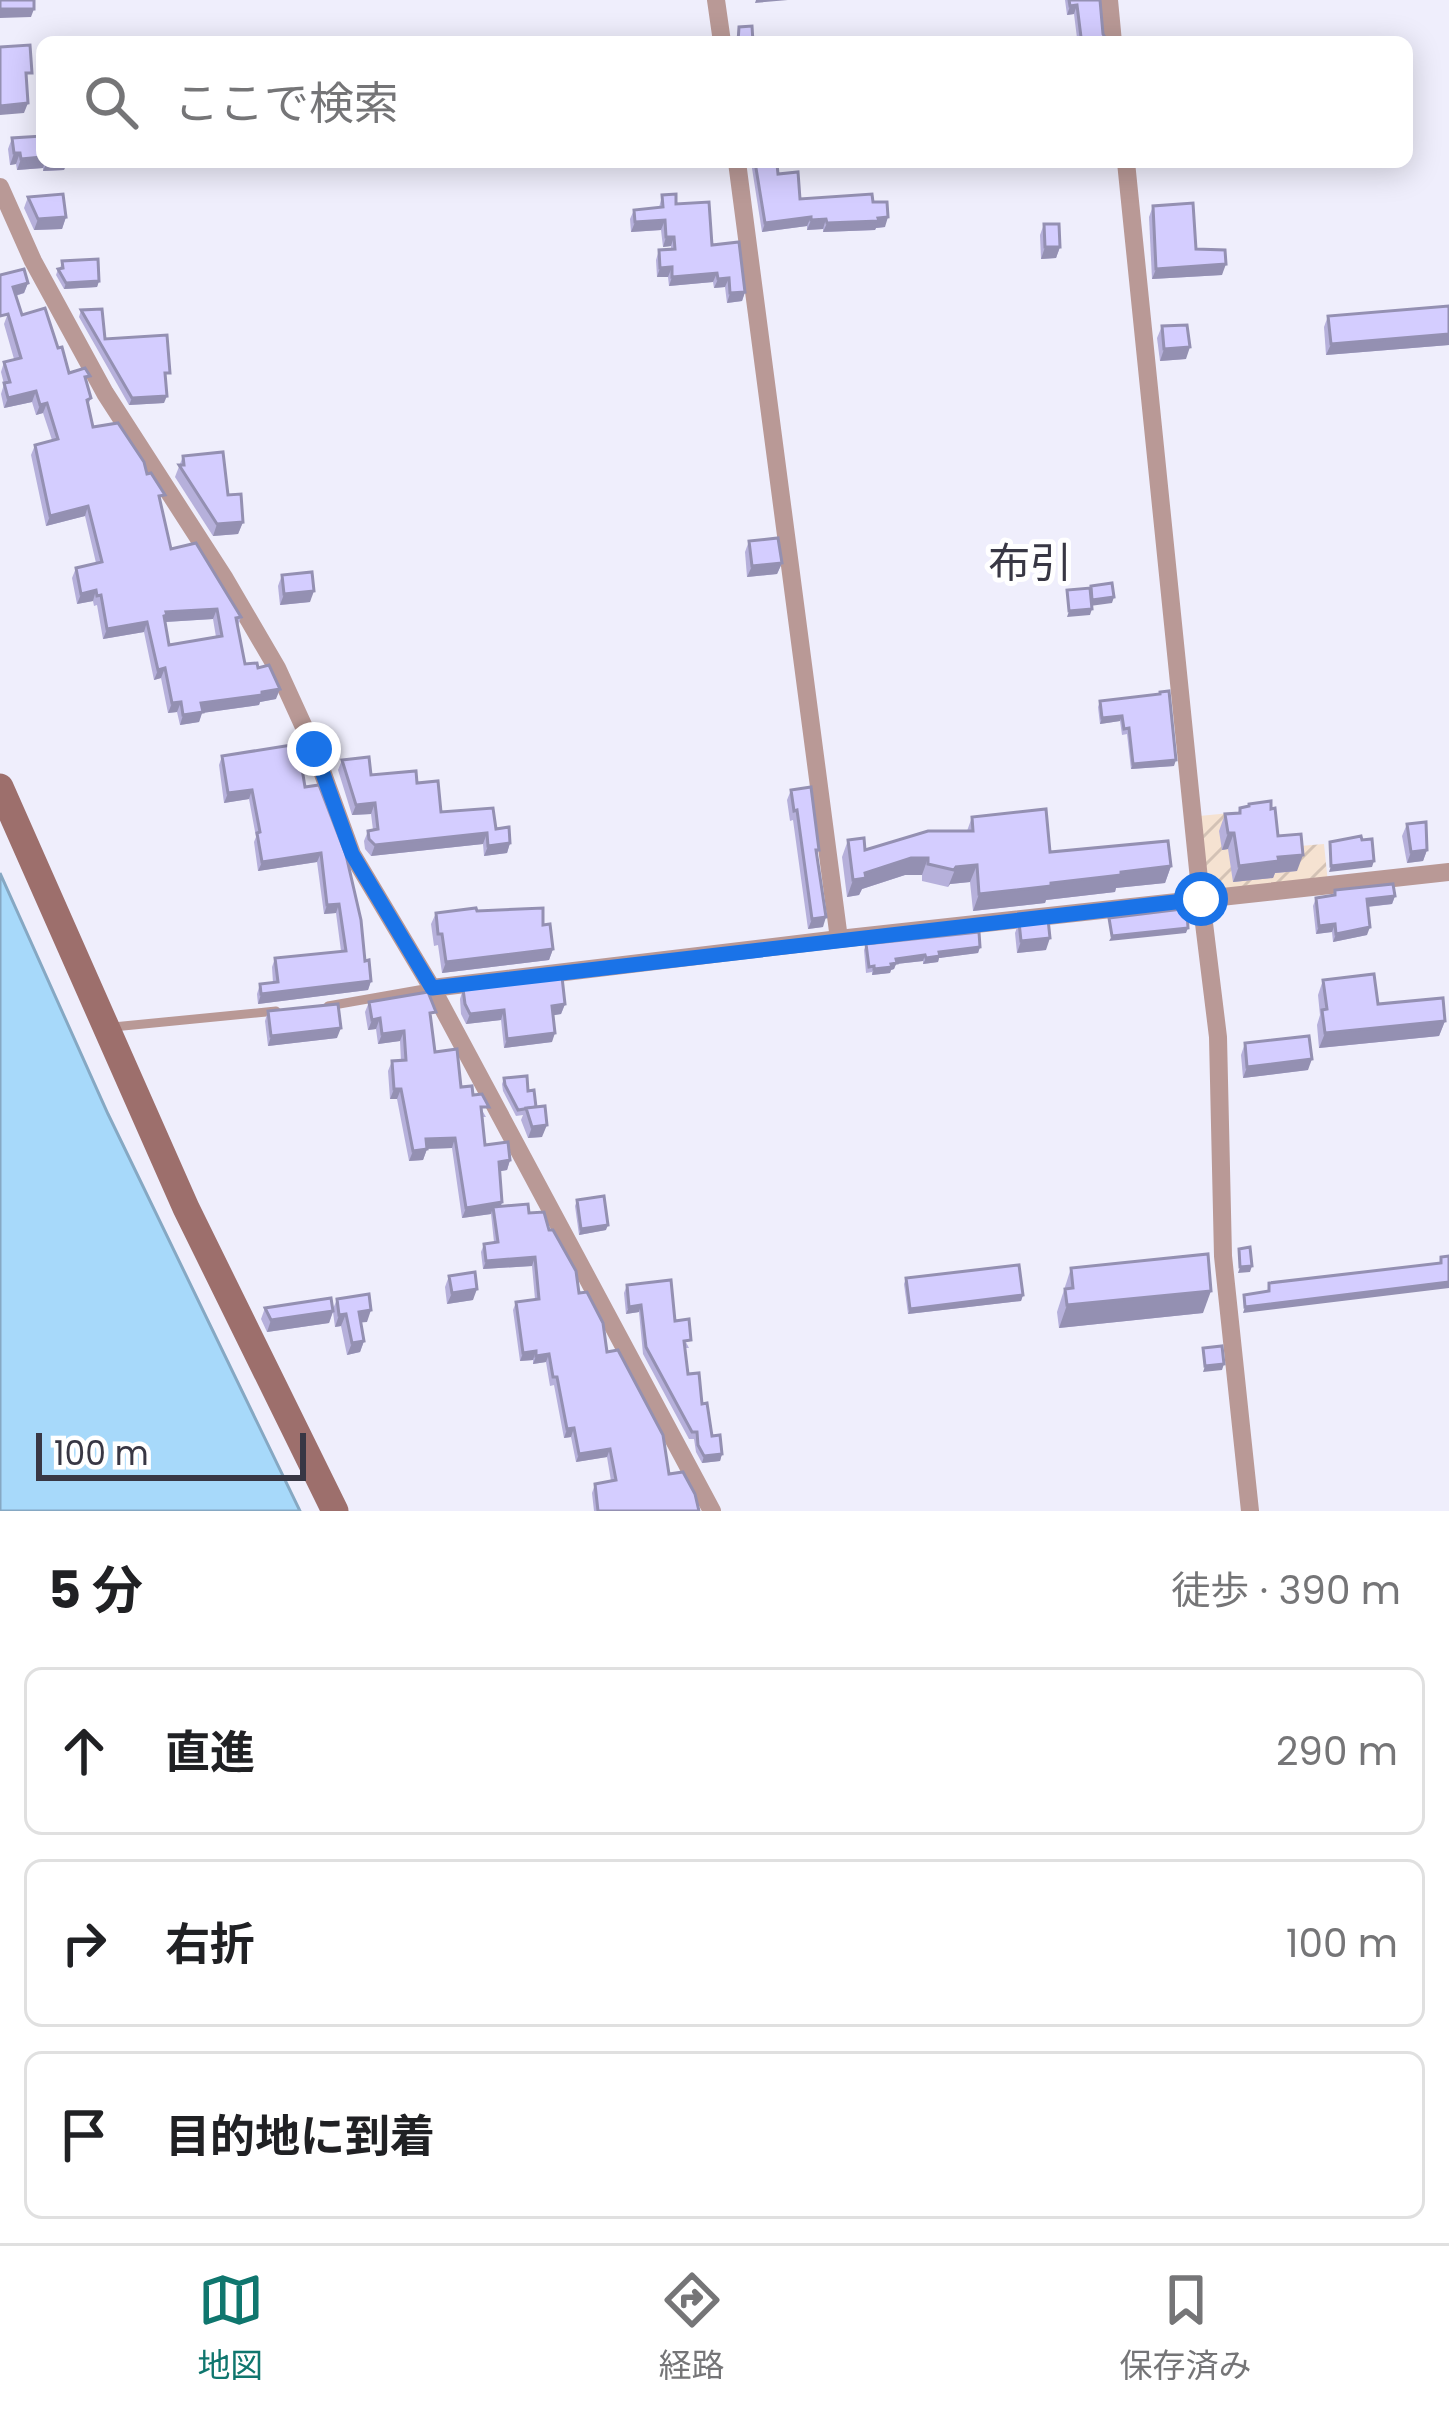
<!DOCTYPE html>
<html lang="ja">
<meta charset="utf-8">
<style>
:root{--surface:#fff;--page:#f2f2f2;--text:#202124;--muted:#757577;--line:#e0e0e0;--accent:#0f766e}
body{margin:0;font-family:Poppins,"Noto Sans JP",sans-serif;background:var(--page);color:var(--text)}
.scale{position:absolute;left:36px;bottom:30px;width:270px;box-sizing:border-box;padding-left:12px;border:6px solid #383744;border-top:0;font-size:33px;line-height:42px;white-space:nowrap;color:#383744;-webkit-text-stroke:9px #fff;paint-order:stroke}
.stop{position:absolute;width:36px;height:36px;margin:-27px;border:9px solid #1a73e8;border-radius:50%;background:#fff}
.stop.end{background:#1a73e8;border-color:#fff;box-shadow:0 3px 12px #0008}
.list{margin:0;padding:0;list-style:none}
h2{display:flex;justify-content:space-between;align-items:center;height:156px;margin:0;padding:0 48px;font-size:51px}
h2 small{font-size:39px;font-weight:400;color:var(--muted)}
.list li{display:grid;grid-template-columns:78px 1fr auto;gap:36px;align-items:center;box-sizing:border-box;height:168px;margin:0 24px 24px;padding:0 24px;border:3px solid var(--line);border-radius:18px}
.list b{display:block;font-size:45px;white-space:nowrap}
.list em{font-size:39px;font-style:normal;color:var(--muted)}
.icon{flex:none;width:66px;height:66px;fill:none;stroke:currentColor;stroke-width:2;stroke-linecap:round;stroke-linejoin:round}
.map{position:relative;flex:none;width:1449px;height:1511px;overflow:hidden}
.search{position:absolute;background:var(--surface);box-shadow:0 6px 30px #0003;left:36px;right:36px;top:36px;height:132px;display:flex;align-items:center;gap:30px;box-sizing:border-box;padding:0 42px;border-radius:18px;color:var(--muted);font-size:45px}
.sheet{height:732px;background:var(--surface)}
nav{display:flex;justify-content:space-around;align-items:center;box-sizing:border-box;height:168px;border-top:3px solid var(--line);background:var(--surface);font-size:33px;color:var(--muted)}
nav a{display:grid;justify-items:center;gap:6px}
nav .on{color:var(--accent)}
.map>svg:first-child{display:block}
</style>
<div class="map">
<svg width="1449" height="1511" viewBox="0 0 1449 1511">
<defs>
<pattern id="industrial-furrows" width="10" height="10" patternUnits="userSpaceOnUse" patternTransform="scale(3)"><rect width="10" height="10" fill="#f5e2d1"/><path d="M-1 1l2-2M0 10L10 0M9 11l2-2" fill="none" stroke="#d3c2b5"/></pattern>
</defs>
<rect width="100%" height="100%" fill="#efeefc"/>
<path fill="url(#industrial-furrows)" d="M1272,809L1276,848L1324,844L1328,883L1207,895L1199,816Z"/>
<path fill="#a7d9fa" stroke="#86a8c3" stroke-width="3" d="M0,873L108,1114L300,1511H0Z"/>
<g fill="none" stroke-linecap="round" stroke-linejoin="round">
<g stroke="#b99996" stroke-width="9">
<path d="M328,1006L430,988"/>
<path d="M113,1027L276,1011"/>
</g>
<g stroke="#b99996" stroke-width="18">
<path d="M716,0L722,42"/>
<path d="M1109,0L1113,42"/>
<path d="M737,162L839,939"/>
<path d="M1126,162L1201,899L1218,1037L1223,1256L1250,1511"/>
<path d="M0,187L33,261L105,393L225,579L277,668L314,749L352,854L432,988L712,1511"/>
<path d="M432,988L839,939L1449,872"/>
</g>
<path stroke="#9d6f6c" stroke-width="27" d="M0,787L186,1208L335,1511"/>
</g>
<g fill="#b6b0db" fill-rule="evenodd">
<path d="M1065,0H1100L1103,34L1108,42H1075L1077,38L1074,14L1067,15Z"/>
<path d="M12,138L42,162H67L64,170L43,171V168L17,170L16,164L10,165L8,149Z"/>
<path d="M751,162H767V165L800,199L873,202L885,227L876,228L875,230L823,232V229L807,230V226L762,232Z"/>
<path d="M662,195L676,204L712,245L745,292L742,301L727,303L725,287L714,288L713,282L669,286L668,277H657L656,260L659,250L671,249V246L663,247L661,230L631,232L630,219L634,210L659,208Z"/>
<path d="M28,197L66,217L62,229L34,230L24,208Z"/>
<path d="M1153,206L1222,275L1152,279L1149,217Z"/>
<path d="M1044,224L1060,247L1056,258L1041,259L1040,235Z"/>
<path d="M62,261L99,281L97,287L64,289L56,275L58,269H60Z"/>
<path d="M24,269L28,283L24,293L16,296L22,315L58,348L69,373L87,384L91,398L88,405L93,427L147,474L161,505L171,549L241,617L238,626L245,664L258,668L276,699L260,702L259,705L202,713L199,722L180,725L177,712L168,713L161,678L154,680L144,632L103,639L97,605L94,606L93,601L77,604L72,578L76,568L96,563L85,516L46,526L31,455L35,445L52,440L43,413L36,415L32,402L4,408L1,394L4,384L1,372L4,362L14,359L4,324ZM213,619L216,637L169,645L165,622Z"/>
<path d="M1449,306V345L1326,355L1324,327L1328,316Z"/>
<path d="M81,310L105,339L167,380H166L164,403L129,405L79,317Z"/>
<path d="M1162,326L1186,359L1160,361L1157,338Z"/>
<path d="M183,456L228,495L243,522L238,534L213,536L175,477Z"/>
<path d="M749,541L782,563L777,574L747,577L745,552Z"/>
<path d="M282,575L310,602L280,605L278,586Z"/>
<path d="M1160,694L1174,766L1131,769L1127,734L1122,735L1120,721L1100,724L1098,707L1100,701Z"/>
<path d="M222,756L305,787L365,961L371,981L368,990L258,1004L257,994L260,984L273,983L272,967L275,958L341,951L336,913L324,914L317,862L258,871L254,842L256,837L249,799L224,803L219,765Z"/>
<path d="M342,760L371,775L417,783L441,812L496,829L510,843L507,853L484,856L483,844L371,856L365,849L364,841L368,831L373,830L371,814L352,815L338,770Z"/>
<path d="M791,790L819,850L817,855L823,927L808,929L793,820L790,821L787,800Z"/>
<path d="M1240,808L1271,809L1278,836L1297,871L1275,873L1273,878L1233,882L1228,849L1222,850L1219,831L1225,814L1238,813Z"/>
<path d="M972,817L1050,852L1171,866L1165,883L1116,888L1115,892L1046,900L1045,903L973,911L970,882L950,884L948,887L922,881V875H905L862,889L859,895L847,897L842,857L848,840L865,850L967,831Z"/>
<path d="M1407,824L1427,850L1423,861L1407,863L1402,836Z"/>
<path d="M1335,890L1395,896L1392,904L1368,907L1367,935L1333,942L1332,932L1316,934L1313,906L1316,898L1333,895Z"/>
<path d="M477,911L543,925L553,949L549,960L442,973L438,945L434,946L431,924L436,913Z"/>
<path d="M1019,922L1046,950L1017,953L1015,933Z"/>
<path d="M866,944L980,947L978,953L939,958L938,962L923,964V961L896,964L894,969L891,970L890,973L872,975V972L866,973L864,950Z"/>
<path d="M1323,980L1378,1004L1445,1021L1439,1036L1319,1048L1317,1025L1320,1015L1318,995Z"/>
<path d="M463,989L565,1004L561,1014L553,1015L552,1042L504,1048L501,1020L466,1024L461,1014L460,999Z"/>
<path d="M369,1002L432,1022L435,1052L461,1087L473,1095L486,1117H482L485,1145L510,1160L507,1170L500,1171L502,1202L501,1207L529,1213L549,1230L669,1474L699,1511H594L592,1493L595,1484L611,1481L607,1457L576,1462L571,1437L564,1438L554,1385L550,1386L546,1362L533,1364V1360L520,1361L513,1310L516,1302L535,1299L532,1266L483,1269L481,1252L484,1244L494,1242L491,1214L462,1218L452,1148L427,1149L423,1160L409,1161L397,1099H390L388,1071L392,1061H401L400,1041L378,1044L376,1029L368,1030L365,1012Z"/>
<path d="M268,1011L337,1038L268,1046L265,1021Z"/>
<path d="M1245,1043L1308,1070L1243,1078L1241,1055Z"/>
<path d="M504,1078L528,1091L536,1107L542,1137L528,1138L521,1120L523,1115L516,1116L503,1091L502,1084Z"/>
<path d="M577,1200L606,1230L579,1235L575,1206Z"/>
<path d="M1071,1268L1203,1313L1059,1328L1057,1312Z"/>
<path d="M449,1276L473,1300L447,1304L445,1287Z"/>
<path d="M906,1278L1023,1295L1021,1301L908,1314L904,1284Z"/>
<path d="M627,1285L675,1321L689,1348H685L688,1374L702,1404L712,1436L722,1454L720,1461L702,1463L696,1452L694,1439H689L643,1354L639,1312L626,1314L624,1293Z"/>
<path d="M337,1299L367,1322H361L364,1341L360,1352L347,1355L341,1326L335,1327L333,1312L329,1323L267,1332L261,1319L265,1308L333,1309Z"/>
</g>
<g fill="#9490b2">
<path d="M756,0H788L755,3Z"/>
<path d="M1077,5L1074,14L1067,15L1070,6Z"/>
<path d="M0,9H34L31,17L0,18Z"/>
<path d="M28,103L24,113L0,115V106Z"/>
<path d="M14,153H20L16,164L10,165Z"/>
<path d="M42,157V162H45L43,168L17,170L21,159Z"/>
<path d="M47,162H67L64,170L43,171Z"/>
<path d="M66,217L62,229L34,230L38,219Z"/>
<path d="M811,217L807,226L762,232L765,223Z"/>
<path d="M888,217L885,227L876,228L875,230L823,232L827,223Z"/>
<path d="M826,219L823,229L807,230L811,220Z"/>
<path d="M665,220L661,230L631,232L635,222Z"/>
<path d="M666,237H674L671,246L663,247Z"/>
<path d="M1045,247H1060L1056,258L1041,259Z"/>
<path d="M1226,264L1222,275L1152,279L1156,269Z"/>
<path d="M672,267L668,277H657L660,268Z"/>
<path d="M717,273L713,282L669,286L672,277Z"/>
<path d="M729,278L725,287L714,288L718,279Z"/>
<path d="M99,281L97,287L64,289L66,283Z"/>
<path d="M28,283L24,293L10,297L13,287Z"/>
<path d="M745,292L742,301L727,303L730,293Z"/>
<path d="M1449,334V345L1326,355L1331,344Z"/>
<path d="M1190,347L1186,359L1160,361L1164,349Z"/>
<path d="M36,391L32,402L4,408L8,398Z"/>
<path d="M167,396L164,403L129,405L132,398Z"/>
<path d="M47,403L43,413L36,415L40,405Z"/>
<path d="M88,506L85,516L46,526L50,516Z"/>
<path d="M243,522L238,534L213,536L217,524Z"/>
<path d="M782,563L777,574L747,577L752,566Z"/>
<path d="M96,590L93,601L77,604L81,594Z"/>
<path d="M314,591L310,602L280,605L284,594Z"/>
<path d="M1114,597L1112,603L1090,606L1092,600Z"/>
<path d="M217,609L213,619L165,622L163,626L166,612Z"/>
<path d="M1092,609L1090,615L1067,617L1069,611Z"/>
<path d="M147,622L144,632L103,639L107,629Z"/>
<path d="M165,668L161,678L154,680L158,670Z"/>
<path d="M280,689L276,699L260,702L259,705L202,713L199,722L180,725L183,715L201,703Z"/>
<path d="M181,702L177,712L168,713L172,703Z"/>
<path d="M1122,716L1120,721L1100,724L1102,718Z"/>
<path d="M1176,760L1174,766L1131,769L1133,764Z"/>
<path d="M252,790L249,799L224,803L228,793Z"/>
<path d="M375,803L371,814L352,815L356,805Z"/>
<path d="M487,833L483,844L371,856L375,845Z"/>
<path d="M1228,833H1234L1228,849L1222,850Z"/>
<path d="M510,843L507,853L484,856L488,846Z"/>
<path d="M1427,850L1423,861L1407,863L1411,852Z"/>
<path d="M321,853L317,862L258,871L262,862Z"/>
<path d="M1303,855L1297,871L1275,873L1273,878L1233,882L1239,866L1278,857Z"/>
<path d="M911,858H928L922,875H905L862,889L859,895L847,897L853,880L865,873Z"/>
<path d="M1374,861L1372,867L1329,872L1331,866Z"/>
<path d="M977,865L970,882L950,884L948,887L956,867Z"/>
<path d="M1171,866L1165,883L1116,888L1115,892L1046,900L1045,903L973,911L979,894L1121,872Z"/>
<path d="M1395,896L1392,904L1364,907L1367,899Z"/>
<path d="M339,904L336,913L324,914L327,905Z"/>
<path d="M826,917L823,927L808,929L812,919Z"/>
<path d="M1335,924L1332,932L1316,934L1319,926Z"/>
<path d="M1370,927L1367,935L1333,942L1336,934Z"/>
<path d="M1188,928L1186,933L1109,941L1112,936Z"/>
<path d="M1050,938L1046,950L1017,953L1021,941Z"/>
<path d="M980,947L978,953L939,958L938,962L923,964L926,958L939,952Z"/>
<path d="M553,949L549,960L442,973L446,962Z"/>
<path d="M925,955L923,961L896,964L894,969L891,970L890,973L872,975L874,969L896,959Z"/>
<path d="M371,981L368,990L258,1004L261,994Z"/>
<path d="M565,1004L561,1014L549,1016L552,1006Z"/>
<path d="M504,1010L501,1020L466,1024L470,1014Z"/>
<path d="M380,1018L376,1029L368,1030L372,1020Z"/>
<path d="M1445,1021L1439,1036L1319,1048L1325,1033Z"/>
<path d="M341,1028L337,1038L268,1046L271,1036Z"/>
<path d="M404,1031L400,1041L378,1044L382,1034Z"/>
<path d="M555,1033L552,1042L504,1048L507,1039Z"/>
<path d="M1312,1059L1308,1070L1243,1078L1247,1067Z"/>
<path d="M394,1089H401L397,1099H390Z"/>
<path d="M547,1125L542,1137L528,1138L532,1127Z"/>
<path d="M455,1138L452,1148L422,1149L426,1139Z"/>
<path d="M427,1149L423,1160L409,1161L413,1151Z"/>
<path d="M510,1160L507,1170L496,1172L499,1162Z"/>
<path d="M502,1202L498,1213L493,1207L491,1214L462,1218L466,1208Z"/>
<path d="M608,1225L606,1230L579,1235L581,1229Z"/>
<path d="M535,1257L532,1266L483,1269L486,1261Z"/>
<path d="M1252,1266L1250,1272L1238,1273L1240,1267Z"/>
<path d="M1449,1282V1288L1243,1313L1245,1307Z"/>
<path d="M477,1289L473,1300L447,1304L452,1293Z"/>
<path d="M1211,1291L1203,1313L1059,1328L1067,1305Z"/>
<path d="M1023,1295L1021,1301L908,1314L910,1309Z"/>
<path d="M641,1305L639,1312L626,1314L629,1307Z"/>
<path d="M371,1310L367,1322L355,1323L359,1312Z"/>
<path d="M333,1311L329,1323L267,1332L271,1320Z"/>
<path d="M346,1314L341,1326L335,1327L339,1315Z"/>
<path d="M364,1341L360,1352L347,1355L352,1343Z"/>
<path d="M536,1351L533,1360L520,1361L523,1353Z"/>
<path d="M549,1354L546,1362L533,1364L536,1356Z"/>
<path d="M1224,1364L1222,1370L1203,1372L1205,1366Z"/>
<path d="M574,1428L571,1437L564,1438L567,1429Z"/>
<path d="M610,1449L607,1457L576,1462L579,1454Z"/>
<path d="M722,1454L720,1461L702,1463L704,1456Z"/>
</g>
<g fill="#d4cdff" stroke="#9490b2" stroke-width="3" fill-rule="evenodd">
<rect x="0" y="0" width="34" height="9"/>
<path d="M1069,0H1100L1103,34L1108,42H1077L1076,38L1081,37L1077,5L1070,6Z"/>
<path d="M752,26L753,42H738L739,27Z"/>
<path d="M30,45L32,73H26L28,103L0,106V47Z"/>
<path d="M42,136V157L21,159L20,153H14L12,138Z"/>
<path d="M755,162H767V165L777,164L778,174L798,172L800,199L872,194L873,202H887L888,217L878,218L879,221L827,223L826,219L811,220V217L765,223Z"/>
<path d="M63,194L66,217L38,219L28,197Z"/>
<path d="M676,194V204L709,202L712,245L739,242L745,292L730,293L729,278L718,279L717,273L672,277V267L660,268L659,250L675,249L674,237H666L665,220L635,222L634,210L663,207L662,195Z"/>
<path d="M1193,203L1196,249L1225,250L1226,264L1156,269L1153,206Z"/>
<path d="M1044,224H1059L1060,247H1045Z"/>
<path d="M98,259L99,281L66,283L58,269L63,268L62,261Z"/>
<path d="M24,269L28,283L13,287L22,315L45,308L58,348L62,347L69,373L85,368L90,376L85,377L91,398L87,400L93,427L118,423L144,462L147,474L151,473L165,495L159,496L171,549L196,543L241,617L236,618L245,664L257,663L258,668L269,665L280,689L262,692V695L201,703L203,712L183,715L181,702L172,703L165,668L158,670L147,622L107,629L101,595L97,596L96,590L81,594L76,568L102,562L88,506L50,516L35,445L58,439L47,403L40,405L36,391L8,398L4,383L10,382L4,362L21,358L8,314L0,316V275ZM217,609L222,636L169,645L164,616L167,615L166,612Z"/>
<path d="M1449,306V334L1331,344L1328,316Z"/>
<path d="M102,309L105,339L167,335L170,373H165L167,396L132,398L81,310Z"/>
<path d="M1187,325L1190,347L1164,349L1162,326Z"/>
<path d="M223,452L228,495L241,494L243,522L217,524L179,465H184L183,456Z"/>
<path d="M778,538L782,563L752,566L749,541Z"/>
<path d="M312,572L314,591L284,594L282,575Z"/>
<path d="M1112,583L1114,597L1092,600L1091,586Z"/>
<path d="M1090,588L1092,609L1069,611L1067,590Z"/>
<path d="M1169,691L1176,760L1133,764L1129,728L1124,729L1122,716L1102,718L1100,701L1160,694V692Z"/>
<path d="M298,744L305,787L319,785L346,855L361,920L365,961L369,960L371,981L261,994L260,984L278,982L275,958L346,951L339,904L327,905L321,853L262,862L257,833L260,832L252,790L228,793L222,756Z"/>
<path d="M369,757L371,775L416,771L417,783L438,781L441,812L493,808L496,829L509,827L510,843L488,846L487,833L375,845L369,839L368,831L378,829L375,803L356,805L342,760Z"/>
<path d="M811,787L819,850H816L826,917L812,919L797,810L794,811L791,790Z"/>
<path d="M1271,801V809L1275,808L1278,836L1301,834L1303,855L1278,857L1279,861L1239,866L1234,833H1228L1225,814L1240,813V808L1249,806V804Z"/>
<path d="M1046,809L1050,852L1168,841L1171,866L1121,872V875L1051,883V886L979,894L977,865L956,867L954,870L928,864V858H911L865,873L866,878L853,880L848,840L864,838L865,850L928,831H973L972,817Z"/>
<path d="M1426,822L1427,850L1411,852L1407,824Z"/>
<path d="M1361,836L1362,840L1372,839L1374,861L1331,866L1330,842Z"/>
<path d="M1393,884L1395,896L1367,899L1370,927L1336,934L1335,924L1319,926L1316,898L1335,895V890Z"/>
<path d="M476,908L477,911L543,908V925L550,924L553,949L446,962L442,934H438L436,913Z"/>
<path d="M1182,909V913L1187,912L1188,928L1112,936L1109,918Z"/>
<path d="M1048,919L1050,938L1021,941L1019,922Z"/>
<path d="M979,932L980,947L939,952L940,956L926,958L925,955L896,959L897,963L891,964L892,967L874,969V966L869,967L866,944Z"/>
<path d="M1374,974L1378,1004L1443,998L1445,1021L1325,1033L1322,1010L1327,1009L1323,980Z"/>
<path d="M562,977L565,1004L552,1006L555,1033L507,1039L504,1010L470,1014L465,1004L463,989Z"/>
<path d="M428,992L436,1012L430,1013L435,1052L457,1049L461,1087L472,1086L473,1095L482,1094L489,1107H481L485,1145L508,1142L510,1160L499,1162L502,1202L466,1208L455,1138L426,1139L427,1149L413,1151L401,1089H394L392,1061L406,1060L404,1031L382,1034L380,1018L372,1020L369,1002Z"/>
<path d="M338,1004L341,1028L271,1036L268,1011Z"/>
<path d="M1309,1036L1312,1059L1247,1067L1245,1043Z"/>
<path d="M527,1076L528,1091L534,1090L536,1107L518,1110L505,1085L504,1078Z"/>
<path d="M545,1106L547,1125L532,1127L526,1108Z"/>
<path d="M604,1196L608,1225L581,1229L577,1200Z"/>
<path d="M528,1204L529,1213L544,1212L549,1230H553L576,1271L579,1293L587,1292L603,1323L607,1352L618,1350L663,1435L669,1474L683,1472L695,1494L699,1511H598L595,1484L616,1480L610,1449L579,1454L574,1428L567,1429L557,1377H553L549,1354L536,1356V1351L523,1353L516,1302L539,1299L535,1257L486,1261L484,1244L498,1242L493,1207Z"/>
<path d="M1250,1247L1252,1266L1240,1267L1239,1249Z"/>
<path d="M1208,1254L1211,1291L1067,1305L1065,1289L1073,1288L1071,1268Z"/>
<path d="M1449,1256V1282L1245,1307L1244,1295L1269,1291V1283L1441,1263V1257Z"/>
<path d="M1019,1265L1023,1295L910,1309L906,1278Z"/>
<path d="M475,1272L477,1289L452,1293L449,1276Z"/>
<path d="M671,1280L675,1321L689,1319L691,1340L684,1341L688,1374L699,1373L702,1404L707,1403L712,1436L720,1435L722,1454L704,1456L698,1445L697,1432H692L646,1347L641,1305L629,1307L627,1285Z"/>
<path d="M369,1294L371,1310L359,1312L364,1341L352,1343L346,1314L339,1315L337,1299Z"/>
<path d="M331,1298L333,1311L271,1320L265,1308Z"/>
<path d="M1222,1346L1224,1364L1205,1366L1203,1348Z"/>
</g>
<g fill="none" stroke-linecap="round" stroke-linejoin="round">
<path stroke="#1a73e8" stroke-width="15" d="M314,749L352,854L432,988L1201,899"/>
</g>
<g text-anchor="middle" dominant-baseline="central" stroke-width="10" stroke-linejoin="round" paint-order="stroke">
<g font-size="42" fill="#383744" stroke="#fff">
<text x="1030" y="563">布引</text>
</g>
</g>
</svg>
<div class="scale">100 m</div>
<div class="stop" style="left:1201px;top:899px"></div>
<div class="stop end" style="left:314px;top:749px"></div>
<div class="search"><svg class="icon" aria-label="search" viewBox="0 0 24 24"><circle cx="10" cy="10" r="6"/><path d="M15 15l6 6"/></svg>ここで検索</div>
</div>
<section class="sheet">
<h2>5 分<small>徒歩 · 390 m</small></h2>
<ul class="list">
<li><svg class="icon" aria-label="ahead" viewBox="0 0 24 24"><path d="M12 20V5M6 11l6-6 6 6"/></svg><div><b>直進</b></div><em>290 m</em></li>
<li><svg class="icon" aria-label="right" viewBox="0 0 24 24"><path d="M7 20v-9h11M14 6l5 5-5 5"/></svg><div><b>右折</b></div><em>100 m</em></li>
<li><svg class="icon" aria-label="arrive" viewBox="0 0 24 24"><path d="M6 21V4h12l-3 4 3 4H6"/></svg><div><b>目的地に到着</b></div></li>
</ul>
</section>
<nav>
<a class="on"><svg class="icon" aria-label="map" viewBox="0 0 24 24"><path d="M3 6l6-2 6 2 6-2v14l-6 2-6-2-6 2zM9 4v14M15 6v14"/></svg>地図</a>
<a><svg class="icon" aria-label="directions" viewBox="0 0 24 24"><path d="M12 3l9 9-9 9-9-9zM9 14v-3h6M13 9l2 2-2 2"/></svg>経路</a>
<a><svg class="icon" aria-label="saved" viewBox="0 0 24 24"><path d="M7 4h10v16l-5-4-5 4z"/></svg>保存済み</a>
</nav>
